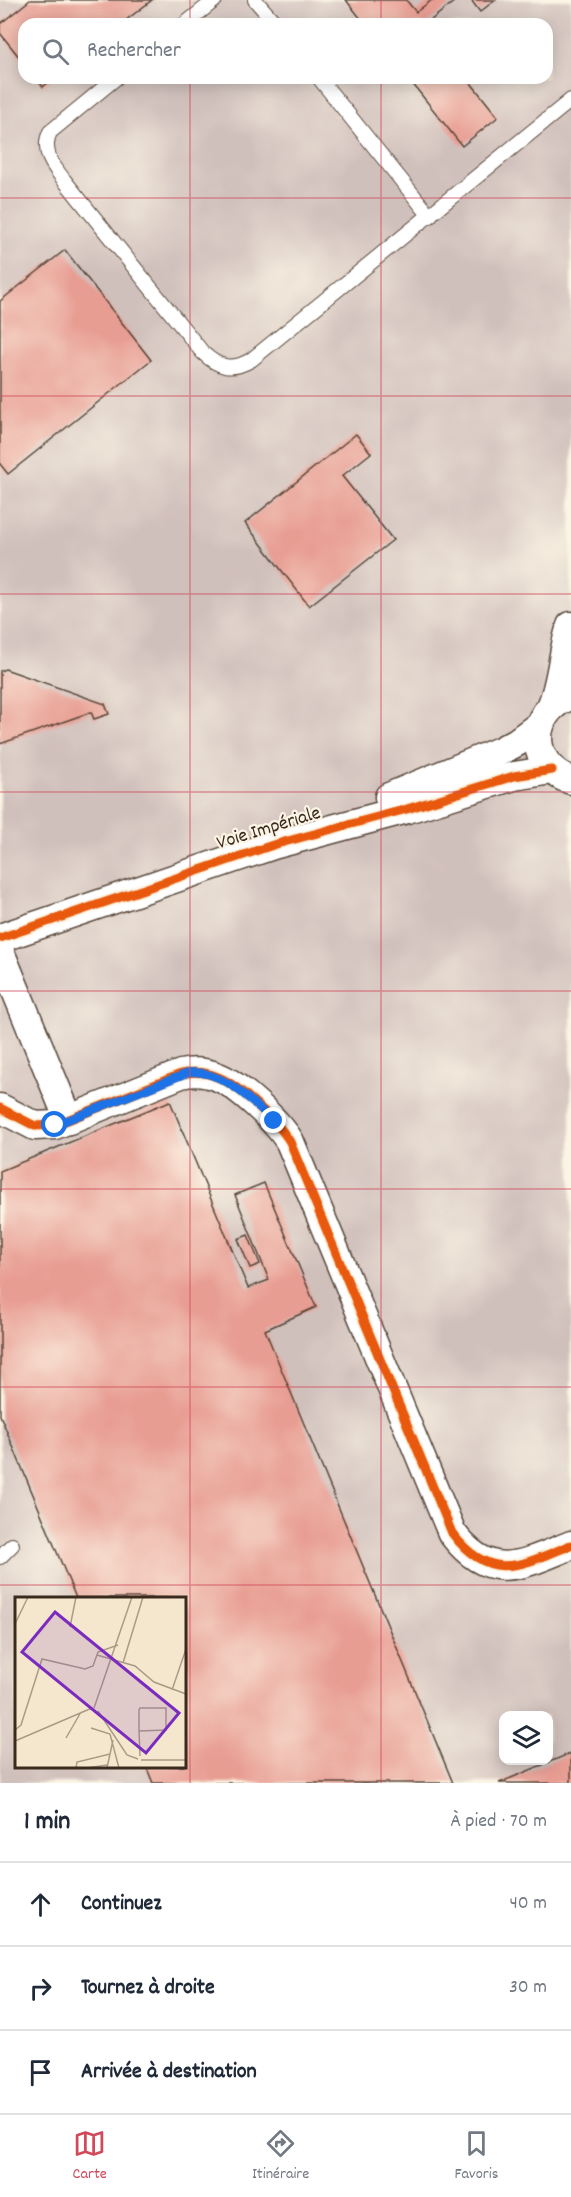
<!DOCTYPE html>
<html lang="fr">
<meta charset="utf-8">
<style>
:root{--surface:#fff;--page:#f6f6f7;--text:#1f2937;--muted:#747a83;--line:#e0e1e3;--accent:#d1495b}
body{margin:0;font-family:Dekko,sans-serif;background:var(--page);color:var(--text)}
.controls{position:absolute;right:18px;bottom:18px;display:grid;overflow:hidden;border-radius:12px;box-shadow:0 3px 15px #0003}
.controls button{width:54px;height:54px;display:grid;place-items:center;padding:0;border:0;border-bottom:2px solid var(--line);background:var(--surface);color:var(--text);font:30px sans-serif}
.stop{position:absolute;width:18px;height:18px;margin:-14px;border:4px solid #1a73e8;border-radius:50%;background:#fff}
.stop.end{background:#1a73e8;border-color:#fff;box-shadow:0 2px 6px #0008}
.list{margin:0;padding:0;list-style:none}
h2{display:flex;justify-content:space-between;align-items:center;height:78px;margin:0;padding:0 24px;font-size:26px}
h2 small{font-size:20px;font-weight:400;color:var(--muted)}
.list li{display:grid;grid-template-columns:39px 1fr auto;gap:18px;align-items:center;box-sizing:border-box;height:84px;padding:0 24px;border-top:2px solid var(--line)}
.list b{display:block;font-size:22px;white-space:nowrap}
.list em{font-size:20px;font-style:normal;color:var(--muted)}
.icon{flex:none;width:33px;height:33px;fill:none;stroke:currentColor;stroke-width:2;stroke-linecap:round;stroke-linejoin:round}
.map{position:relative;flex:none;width:571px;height:1783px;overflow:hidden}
.search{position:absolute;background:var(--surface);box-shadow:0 3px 15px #0003;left:18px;right:18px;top:18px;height:66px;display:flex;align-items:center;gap:15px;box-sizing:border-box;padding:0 21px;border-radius:18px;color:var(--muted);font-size:22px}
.sheet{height:330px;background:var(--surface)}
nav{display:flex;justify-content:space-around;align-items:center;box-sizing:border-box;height:84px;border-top:2px solid var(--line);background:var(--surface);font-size:16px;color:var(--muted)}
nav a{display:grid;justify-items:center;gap:3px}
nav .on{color:var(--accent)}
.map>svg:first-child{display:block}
</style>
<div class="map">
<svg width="571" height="1783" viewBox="0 0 571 1783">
<rect width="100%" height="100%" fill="#fcf5e5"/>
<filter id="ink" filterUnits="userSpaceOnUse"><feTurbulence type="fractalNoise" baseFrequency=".0167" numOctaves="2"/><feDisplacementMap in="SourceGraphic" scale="12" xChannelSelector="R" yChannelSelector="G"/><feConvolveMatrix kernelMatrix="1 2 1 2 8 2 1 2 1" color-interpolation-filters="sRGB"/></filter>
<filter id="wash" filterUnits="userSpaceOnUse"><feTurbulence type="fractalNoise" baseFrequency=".008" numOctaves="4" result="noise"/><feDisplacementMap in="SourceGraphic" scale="24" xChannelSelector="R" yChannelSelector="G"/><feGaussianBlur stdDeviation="1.35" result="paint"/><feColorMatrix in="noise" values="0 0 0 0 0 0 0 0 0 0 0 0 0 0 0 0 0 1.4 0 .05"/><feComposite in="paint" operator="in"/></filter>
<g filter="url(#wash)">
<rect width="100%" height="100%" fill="#f4e7cd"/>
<path fill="#d0c0bc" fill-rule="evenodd" d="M0,0H571V1783H0ZM24,24H547V78H24ZM16,1598H184V1766H16ZM504,1716H548V1760H504Z"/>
<g id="blocks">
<g fill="#e89d93">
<path d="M30,0H152L121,24H24V63L0,33V24Z"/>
<path d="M346,0H406L416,12L432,0H456L426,24H365Z"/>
<path d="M471,0H495L480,12Z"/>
<path d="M36,78H53L43,87Z"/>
<path d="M408,78H467L498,117L462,146Z"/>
<path d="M65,250L151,360L8,474L0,464V301Z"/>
<path d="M356,434L371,453L342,476L393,540L309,606L245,523Z"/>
<path d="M5,669L105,704L109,714L94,719L91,712L0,744V671Z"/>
<path d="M170,1101L248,1288L269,1280L235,1195L264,1183L316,1307L265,1330L453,1783H153L146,1766H184V1598H76L0,1415V1171Z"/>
<path d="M248,1235L260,1264L250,1268L238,1239Z"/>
<path d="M571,1753V1783H499Z"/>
</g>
</g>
</g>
<g filter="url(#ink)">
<use href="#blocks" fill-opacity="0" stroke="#574638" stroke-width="1.5"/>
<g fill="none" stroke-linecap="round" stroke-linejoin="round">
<g stroke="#574638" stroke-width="16">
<g id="service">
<path d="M255,0L276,24"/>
<path d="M185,24L215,0"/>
<path d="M116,78L50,132C41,151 53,166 64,180L203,353C219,368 232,371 251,360L571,100"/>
<path d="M319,78L430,216"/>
<path d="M0,1557L12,1545"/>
</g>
</g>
<g stroke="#574638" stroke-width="31">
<g id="minor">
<path d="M571,696C527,710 527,766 571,780"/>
<path d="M551,707C562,682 562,652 571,626"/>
<path d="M389,797L500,751L517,742L540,725"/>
<path d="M0,938L273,845L407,809L514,776L552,770"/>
<path d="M0,952L69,1120"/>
<path d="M0,1108L35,1126L55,1125L181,1074C194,1071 206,1072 218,1077C239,1085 279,1123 290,1142L452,1533C490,1584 522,1565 571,1545"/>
</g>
</g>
<use href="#service" stroke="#fff" stroke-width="14"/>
<use href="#minor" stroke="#fff" stroke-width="28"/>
<g stroke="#fcf5e5" stroke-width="13">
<g id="cycleway">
<path d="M0,938L273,845L407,809L514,776L552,770"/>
<path d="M0,1108L35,1126L55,1125L181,1074C194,1071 206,1072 218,1077C239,1085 279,1123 290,1142L452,1533C490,1584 522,1565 571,1545"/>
</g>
</g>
<use href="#cycleway" stroke="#e8590c" stroke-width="9"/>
</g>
</g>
<g fill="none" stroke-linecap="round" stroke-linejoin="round" filter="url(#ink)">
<path stroke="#1a73e8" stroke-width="8" d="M55,1125L190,1072C225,1071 249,1100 274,1121"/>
</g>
<path fill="none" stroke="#d1495b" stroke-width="1.5" stroke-opacity="0.55" d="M190,0V24M381,0V24M190,78V1783M381,78V1783M0,198H571M0,396H571M0,594H571M0,792H571M0,991H571M0,1189H571M0,1387H571M0,1585H571"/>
<g text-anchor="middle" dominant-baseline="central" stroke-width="4.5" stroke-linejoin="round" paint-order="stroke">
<g font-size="20" fill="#3b2a1e" stroke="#fcf5e5">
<text transform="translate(269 829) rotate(-17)">Voie Impériale</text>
</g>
</g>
<g transform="translate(15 1597)">
<rect width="171" height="171" fill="#f4e7cd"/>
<path fill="none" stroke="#aa9b87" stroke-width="1.5" d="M0,27L13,0M55,30L61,0M82,58L120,69L139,85L171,97M108,66L128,0M157,93L171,52M79,111L117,0M83,114L112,158L123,162M76,131L95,137L104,171M0,133L6,128L27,62L70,72L78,69L83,55L103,48M124,134L151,133V111H125L124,113V134L125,159M51,141L66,115M0,144L77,111M126,163H171M61,171L62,165L95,157M72,171L92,168M92,171L98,143"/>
<path fill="#7b2cbf" fill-opacity="0.15" stroke="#7b2cbf" stroke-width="3" d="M40,15L164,116L131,156L7,55Z"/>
<rect width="171" height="171" fill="none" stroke="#3b2a1e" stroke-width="3"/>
</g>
</svg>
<div class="controls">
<button><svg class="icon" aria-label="layers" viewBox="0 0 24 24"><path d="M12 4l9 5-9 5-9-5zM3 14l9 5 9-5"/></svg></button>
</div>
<div class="stop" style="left:55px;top:1125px"></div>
<div class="stop end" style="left:274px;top:1121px"></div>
<div class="search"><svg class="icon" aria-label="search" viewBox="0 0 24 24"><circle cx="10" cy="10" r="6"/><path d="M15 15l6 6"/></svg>Rechercher</div>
</div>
<section class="sheet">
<h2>1 min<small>À pied · 70 m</small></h2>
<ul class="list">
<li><svg class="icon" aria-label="ahead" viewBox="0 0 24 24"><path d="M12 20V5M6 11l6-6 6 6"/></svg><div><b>Continuez</b></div><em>40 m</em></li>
<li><svg class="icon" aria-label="right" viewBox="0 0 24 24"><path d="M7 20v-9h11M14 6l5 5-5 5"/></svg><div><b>Tournez à droite</b></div><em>30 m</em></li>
<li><svg class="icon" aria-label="arrive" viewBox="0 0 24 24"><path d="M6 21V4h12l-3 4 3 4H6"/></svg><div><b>Arrivée à destination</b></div></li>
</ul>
</section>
<nav>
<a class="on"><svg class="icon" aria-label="map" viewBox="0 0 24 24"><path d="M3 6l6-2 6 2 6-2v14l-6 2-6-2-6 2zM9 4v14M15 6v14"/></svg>Carte</a>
<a><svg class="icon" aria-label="directions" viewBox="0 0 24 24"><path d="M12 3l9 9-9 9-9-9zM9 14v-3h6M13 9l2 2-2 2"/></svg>Itinéraire</a>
<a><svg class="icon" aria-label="saved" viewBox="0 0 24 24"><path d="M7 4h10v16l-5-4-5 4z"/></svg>Favoris</a>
</nav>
